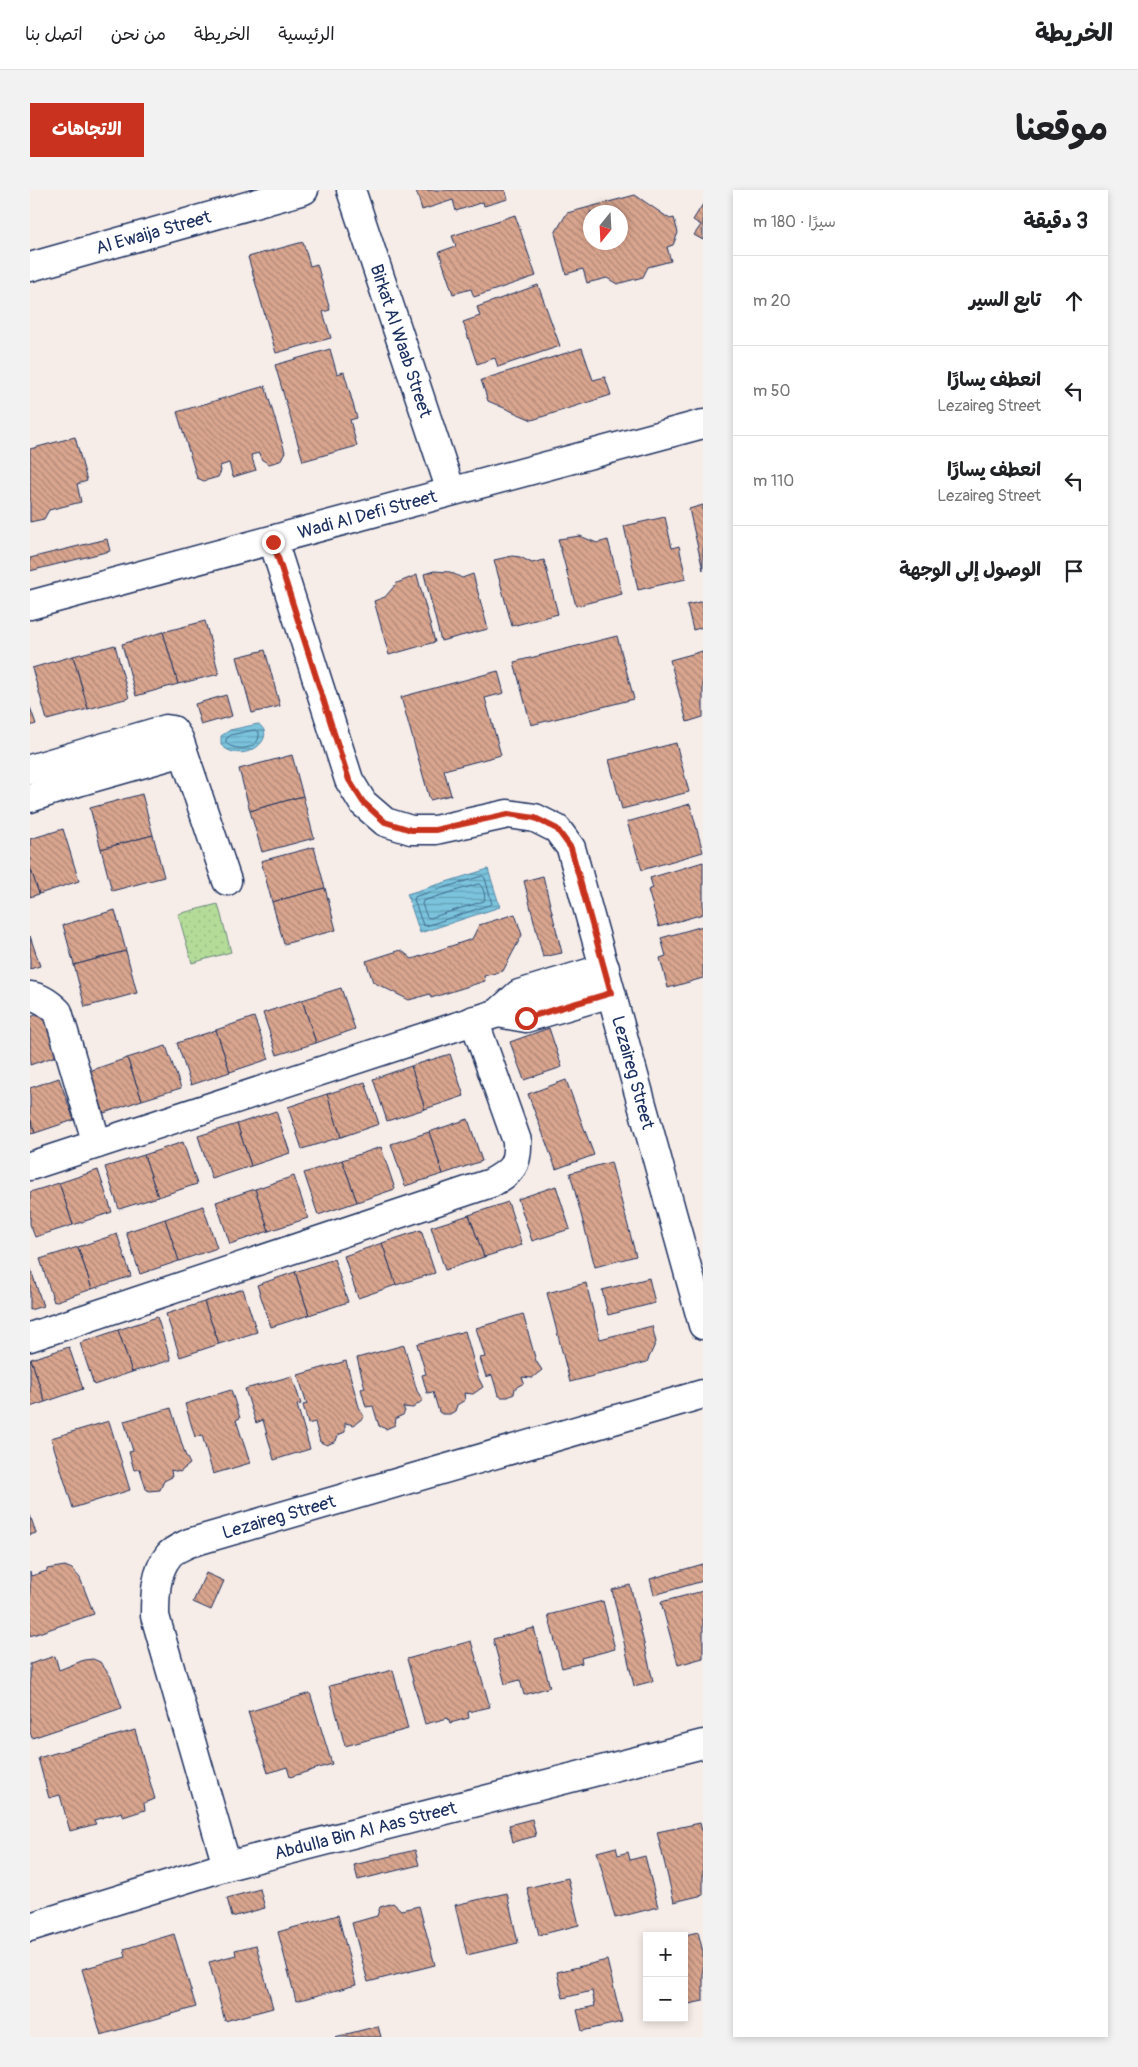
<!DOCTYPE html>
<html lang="ar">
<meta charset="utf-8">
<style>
:root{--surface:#fff;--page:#f2f2f2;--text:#202124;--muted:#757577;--line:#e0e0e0;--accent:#c8321e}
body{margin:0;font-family:Pangolin,"Playpen Sans Arabic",sans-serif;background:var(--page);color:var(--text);direction:rtl}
.controls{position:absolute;right:15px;bottom:15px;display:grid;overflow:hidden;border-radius:0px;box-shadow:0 2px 8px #0003}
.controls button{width:45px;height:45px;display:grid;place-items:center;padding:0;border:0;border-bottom:1px solid var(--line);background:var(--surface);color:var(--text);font:25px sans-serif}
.compass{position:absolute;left:553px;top:15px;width:45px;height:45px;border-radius:50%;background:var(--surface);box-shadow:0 2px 8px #0003;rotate:198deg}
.stop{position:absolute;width:15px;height:15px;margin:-11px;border:4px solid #c8321e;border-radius:50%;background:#fff}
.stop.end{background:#c8321e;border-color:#fff;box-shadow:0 1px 5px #0008}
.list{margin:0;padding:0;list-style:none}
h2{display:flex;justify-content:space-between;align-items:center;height:65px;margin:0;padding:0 20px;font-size:21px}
h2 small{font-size:16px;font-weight:400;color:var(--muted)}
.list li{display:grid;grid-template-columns:32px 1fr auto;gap:15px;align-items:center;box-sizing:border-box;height:90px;padding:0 20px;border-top:1px solid var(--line)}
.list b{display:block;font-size:19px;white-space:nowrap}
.list p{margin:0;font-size:16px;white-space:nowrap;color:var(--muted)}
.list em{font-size:16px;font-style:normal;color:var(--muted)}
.icon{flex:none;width:28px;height:28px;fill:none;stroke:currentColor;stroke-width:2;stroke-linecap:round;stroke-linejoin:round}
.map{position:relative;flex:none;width:673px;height:1847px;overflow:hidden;direction:ltr;border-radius:0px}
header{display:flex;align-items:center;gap:30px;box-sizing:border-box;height:70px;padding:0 25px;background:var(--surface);border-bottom:1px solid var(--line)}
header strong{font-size:24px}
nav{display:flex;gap:28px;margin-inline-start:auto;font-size:18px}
.intro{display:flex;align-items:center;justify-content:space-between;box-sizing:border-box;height:120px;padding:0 30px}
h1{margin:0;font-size:35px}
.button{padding:12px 22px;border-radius:0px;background:var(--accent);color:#fff;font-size:18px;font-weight:700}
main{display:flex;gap:30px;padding:0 30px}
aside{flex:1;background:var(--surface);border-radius:0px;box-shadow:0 2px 8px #0003}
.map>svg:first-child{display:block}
</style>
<header>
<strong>الخريطة</strong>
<nav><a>الرئيسية</a><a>الخريطة</a><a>من نحن</a><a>اتصل بنا</a></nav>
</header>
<div class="intro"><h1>موقعنا</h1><a class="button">الاتجاهات</a></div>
<main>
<aside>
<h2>3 دقيقة<small>سيرًا · 180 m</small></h2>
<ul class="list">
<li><svg class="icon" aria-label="ahead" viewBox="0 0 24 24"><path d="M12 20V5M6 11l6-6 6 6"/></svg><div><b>تابع السير</b></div><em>20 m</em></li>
<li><svg class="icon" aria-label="left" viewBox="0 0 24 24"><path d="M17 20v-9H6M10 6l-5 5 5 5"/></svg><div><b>انعطف يسارًا</b><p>Lezaireg Street</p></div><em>50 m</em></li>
<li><svg class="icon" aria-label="left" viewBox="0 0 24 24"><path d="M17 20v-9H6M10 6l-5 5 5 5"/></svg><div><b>انعطف يسارًا</b><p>Lezaireg Street</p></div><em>110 m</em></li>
<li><svg class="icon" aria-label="arrive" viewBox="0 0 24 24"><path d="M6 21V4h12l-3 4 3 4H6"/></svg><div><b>الوصول إلى الوجهة</b></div></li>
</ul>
</aside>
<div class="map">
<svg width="673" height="1847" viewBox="0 0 673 1847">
<defs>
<pattern id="park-dots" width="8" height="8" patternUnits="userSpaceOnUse" patternTransform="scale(1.25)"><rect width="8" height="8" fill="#b4dc98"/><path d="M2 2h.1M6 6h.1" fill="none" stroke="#9abd85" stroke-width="1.8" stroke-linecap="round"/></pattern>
<pattern id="water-rules" width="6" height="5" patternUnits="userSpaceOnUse" patternTransform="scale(1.25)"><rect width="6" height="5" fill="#7bc4dc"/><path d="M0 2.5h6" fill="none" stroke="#64a0b6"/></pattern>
<pattern id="building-back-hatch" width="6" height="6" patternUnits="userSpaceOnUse" patternTransform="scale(1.25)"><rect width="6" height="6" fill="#d9a58e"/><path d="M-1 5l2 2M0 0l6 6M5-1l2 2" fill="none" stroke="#af8777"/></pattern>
</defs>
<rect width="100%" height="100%" fill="#f7ede8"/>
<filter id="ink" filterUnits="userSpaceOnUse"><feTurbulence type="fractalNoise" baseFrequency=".02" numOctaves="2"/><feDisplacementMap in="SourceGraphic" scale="10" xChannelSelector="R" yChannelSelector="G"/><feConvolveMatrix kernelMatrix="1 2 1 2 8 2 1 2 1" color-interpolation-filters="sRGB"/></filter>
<g filter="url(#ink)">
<path fill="url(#park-dots)" stroke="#68867b" d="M188,714L201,762L162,773L148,724Z"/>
<g fill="url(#water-rules)" stroke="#58a">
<path d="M228,534C250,547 213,577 191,555V546L200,540Z"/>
<path d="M458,679L470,717L390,743L377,704Z"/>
</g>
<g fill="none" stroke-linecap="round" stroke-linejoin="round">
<g stroke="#416b90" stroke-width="1">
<path d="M225,540L229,542C231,560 206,562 196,553V549L201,545Z"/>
<path d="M453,686L455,688L462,714L396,736L393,735L384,710L385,707Z"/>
<path d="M449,694C453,696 456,706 454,711L400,728L397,727L392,714L393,711Z"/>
</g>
</g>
<g fill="url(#building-back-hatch)" stroke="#1b2f5e" fill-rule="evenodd">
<path d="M386,0H475L478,9L454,16L453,12L426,21L423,10L392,20Z"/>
<path d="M605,5L640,29L644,28L648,43L643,55L637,57L641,71L618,77L613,87L587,94L577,88L557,93L553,79L536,84L525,43L537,23ZM560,22H590V52H560Z"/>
<path d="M673,14V50L664,45L671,35L663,30Z"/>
<path d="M485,25L506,86L444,107L441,99L423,104L409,62L426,56L422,46Z"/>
<path d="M273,52L280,76L287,74L300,120L293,122L301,148L246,163L218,67Z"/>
<path d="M508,95L530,156L468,177L465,168L447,174L433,132L450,126L447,117Z"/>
<path d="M552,158L563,190L575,187L581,205L502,230L458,211L451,190Z"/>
<path d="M300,159L307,184L314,182L327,228L320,230L327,256L273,271L245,175Z"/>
<path d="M235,196L255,262L250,271L239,274L231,269L229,263L221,265L226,280L203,287L199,273L190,276L191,281L188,287L174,291L167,288L147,222Z"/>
<path d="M45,247L57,291L47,294L51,312L19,320L14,329L0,332V259Z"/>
<path d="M673,315V380L659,319Z"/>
<path d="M635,327L642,358L649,356L656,389L608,400L594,336Z"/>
<path d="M550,346L567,353L578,350L592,404L546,416L528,349Z"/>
<path d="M77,349L80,361L0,381V368Z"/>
<path d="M482,366L490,367L502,373L514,370L528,424L482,436L464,370Z"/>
<path d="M404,381L420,382L432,388L443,384L458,439L411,451L394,384Z"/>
<path d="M387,385L405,452L359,465L344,411L355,407L367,393Z"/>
<path d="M673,411V437L663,440L657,415Z"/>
<path d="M175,431L189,484L148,494L133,442Z"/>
<path d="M133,442L148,494L106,506L92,454Z"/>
<path d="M587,446L604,509L501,535L484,472Z"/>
<path d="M85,455L99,508L58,519L43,466Z"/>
<path d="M235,460L250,516L222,523L207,467Z"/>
<path d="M673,461V527L657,532L640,470Z"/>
<path d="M43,466L58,519L17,530L2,478Z"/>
<path d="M468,481L474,503L455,508L471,565L414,580L421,605L400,610L371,507Z"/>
<path d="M196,505L202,526L171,535L165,514Z"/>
<path d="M0,517L6,534L0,536Z"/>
<path d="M646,553L659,602L592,619L579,570Z"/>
<path d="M262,565L273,606L220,621L209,579Z"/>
<path d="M112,604L123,645L71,659L60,618Z"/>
<path d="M273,606L284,648L232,662L220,621Z"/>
<path d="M660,614L673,662L612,680L597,632Z"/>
<path d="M33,639L49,691L9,704L0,677V649Z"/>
<path d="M123,645L134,687L82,701L71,659Z"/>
<path d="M284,657L295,698L242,712L231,671Z"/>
<path d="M673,672V724L629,737L618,700L623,698L620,688Z"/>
<path d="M0,677L9,704L0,707Z"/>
<path d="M513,686L532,763L513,767L494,691Z"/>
<path d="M295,698L306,740L254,754L242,712Z"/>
<path d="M85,720L96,761L44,775L33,735Z"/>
<path d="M485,724L492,745L473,781L454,786L455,791L401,808L400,804L379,810L343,792L336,771L371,760L382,769L442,749L449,735Z"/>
<path d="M673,736V788L638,798L630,768L636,766L631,748Z"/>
<path d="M0,746L10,776L0,779Z"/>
<path d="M96,761L107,803L55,817L44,775Z"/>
<path d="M311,798L325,839L286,853L272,810Z"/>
<path d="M272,810L286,853L247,865L233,823Z"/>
<path d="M15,822L29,865L0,875V827Z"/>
<path d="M224,827L239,869L200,882L186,840Z"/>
<path d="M519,838L532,877L494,890L480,852Z"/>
<path d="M186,840L200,882L161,895L147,853Z"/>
<path d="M136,856L151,898L112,910L97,868Z"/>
<path d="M420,864L434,906L395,919L381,876Z"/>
<path d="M97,868L112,910L74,923L59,881Z"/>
<path d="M381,876L395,919L357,931L343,889Z"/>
<path d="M29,888L44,930L5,943L0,928V898Z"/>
<path d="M536,890L564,965L526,979L498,904Z"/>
<path d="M335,892L349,934L311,947L297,904Z"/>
<path d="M297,904L311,947L272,959L258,917Z"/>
<path d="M246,921L260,963L221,976L207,934Z"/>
<path d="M0,928L5,943L0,944Z"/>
<path d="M438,929L452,971L413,984L399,942Z"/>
<path d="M207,934L221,976L182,989L168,946Z"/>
<path d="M399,942L413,984L375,996L361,954Z"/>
<path d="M153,952L167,994L128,1007L114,965Z"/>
<path d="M351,957L365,999L327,1012L312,970Z"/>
<path d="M114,965L128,1007L89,1019L75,977Z"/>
<path d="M312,970L327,1012L288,1025L274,983Z"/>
<path d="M581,972L606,1066L565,1077L540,983Z"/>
<path d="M68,980L82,1022L43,1035L29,993Z"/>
<path d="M264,986L278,1028L239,1041L225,999Z"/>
<path d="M29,993L43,1035L5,1047L0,1034V1002Z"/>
<path d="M526,996L540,1039L502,1051L488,1009Z"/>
<path d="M225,999L239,1041L200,1054L186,1012Z"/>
<path d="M478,1012L492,1055L454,1067L439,1025Z"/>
<path d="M173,1016L187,1058L149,1071L135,1029Z"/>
<path d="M439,1025L454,1067L415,1080L401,1037Z"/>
<path d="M135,1029L149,1071L110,1084L96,1042Z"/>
<path d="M391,1040L405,1083L366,1095L352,1053Z"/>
<path d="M87,1044L101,1086L62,1099L48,1057Z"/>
<path d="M352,1053L366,1095L328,1108L314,1066Z"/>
<path d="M48,1057L62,1099L24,1112L10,1069Z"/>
<path d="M304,1069L318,1112L279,1125L265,1082Z"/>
<path d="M0,1077L13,1116L0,1120Z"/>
<path d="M265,1082L279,1125L241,1137L227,1095Z"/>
<path d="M619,1088L625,1113L578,1125L572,1100Z"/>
<path d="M556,1093L570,1149L622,1136L626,1152L617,1172L540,1192L517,1103Z"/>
<path d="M213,1099L227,1142L189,1154L174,1112Z"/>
<path d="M174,1112L189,1154L150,1167L136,1124Z"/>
<path d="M493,1124L506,1171L512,1180L502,1188L492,1187L494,1193L485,1198L484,1204L478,1207H471L468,1205L462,1185L456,1187L450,1168L455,1167L446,1138Z"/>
<path d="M127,1127L141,1170L102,1182L88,1140Z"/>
<path d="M88,1140L102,1182L64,1195L50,1153Z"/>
<path d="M435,1141L448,1187L453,1197L443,1204L434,1203L435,1210L427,1215L425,1221L420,1224H412L409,1222L403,1202L397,1203L392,1185L396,1184L387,1154Z"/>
<path d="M374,1155L387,1201L393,1210L383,1218L373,1217L375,1221L373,1225L366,1228L365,1235L356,1239L349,1236L343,1216L336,1217L331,1199L335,1198L327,1168Z"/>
<path d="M39,1157L53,1199L15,1212L1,1169Z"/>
<path d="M1,1169L15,1212L0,1217V1170Z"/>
<path d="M316,1171L329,1217L334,1227L324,1235L315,1233V1242L308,1245L306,1251L297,1255L290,1252L285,1232L278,1234L273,1215L277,1214L268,1185Z"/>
<path d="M262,1186L271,1214L267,1215L280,1259L244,1270L233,1230L226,1233L215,1199Z"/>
<path d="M201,1200L210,1228L206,1230L220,1273L183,1284L172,1245L165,1247L155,1214Z"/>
<path d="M141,1218L155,1264L160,1274L150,1282L141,1280L142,1287L134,1291L130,1300L119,1301L116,1299L110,1279L104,1280L99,1262L103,1261L94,1231Z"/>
<path d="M79,1231L100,1300L43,1318L21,1248Z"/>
<path d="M0,1325L6,1343L0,1345Z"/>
<path d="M673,1374V1391L624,1405L620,1389Z"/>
<path d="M35,1376L42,1379L50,1388L64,1424L0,1446V1382L1,1386L17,1381V1379Z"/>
<path d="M176,1383L194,1391L181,1420L163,1412Z"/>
<path d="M600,1395L623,1491L604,1496L582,1400Z"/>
<path d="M673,1401V1468L648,1475L631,1412Z"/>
<path d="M573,1411L585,1459L551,1468L552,1473L532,1478L518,1425Z"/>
<path d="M504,1438L520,1497L494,1505L490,1490L475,1494L463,1449Z"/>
<path d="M441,1451L460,1517L438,1522L439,1528L420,1533L418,1528L395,1534L377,1469Z"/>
<path d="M25,1466L29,1480L54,1470L63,1469L70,1472L81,1487L92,1518L2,1548L0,1542V1474Z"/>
<path d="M363,1480L378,1539L315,1556L299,1496Z"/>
<path d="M280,1503L302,1574L260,1587L257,1577L238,1583L218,1522Z"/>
<path d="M105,1540L125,1609L114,1613L115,1620L93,1627L92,1622L64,1630L66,1634L40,1641L30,1605L19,1608L8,1568Z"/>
<path d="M502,1629L506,1646L483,1652L479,1635Z"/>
<path d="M670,1633L673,1645V1705L644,1712L627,1642Z"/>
<path d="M586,1657L588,1665L598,1662L600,1670L615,1666L628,1717L585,1728L567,1662Z"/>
<path d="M385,1660L389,1675L328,1690L324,1675Z"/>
<path d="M538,1688L549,1735L509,1745L497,1698Z"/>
<path d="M230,1699L235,1718L202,1727L197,1708Z"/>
<path d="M477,1703L488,1753L437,1765L425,1715Z"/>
<path d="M363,1713L371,1720L389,1716L405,1775L338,1792L322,1733L347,1726L350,1717Z"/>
<path d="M308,1725L326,1795L266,1811L248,1742Z"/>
<path d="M668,1742L673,1762V1811L654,1815V1746H651Z"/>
<path d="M144,1744L166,1817L71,1845L52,1779L96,1767L94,1759Z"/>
<path d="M226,1755L243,1818L195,1831L179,1772L206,1765L205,1760Z"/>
<path d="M577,1770L592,1832L552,1841L547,1820L565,1816L562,1801L533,1808L527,1782Z"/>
<path d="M348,1836L351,1847H305Z"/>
</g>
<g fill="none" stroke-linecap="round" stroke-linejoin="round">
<g stroke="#1b2f5e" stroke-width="31">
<g id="minor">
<path id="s1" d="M321,0L421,301"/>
<path id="s2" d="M0,77L274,0"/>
<path id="s3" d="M243,351L319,590L333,613L355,632L381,640H405L478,624L505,628L527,639L541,658L673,1135"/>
<path id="s4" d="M0,415L673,234"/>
<path d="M0,579L136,539L143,540L149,549L197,691"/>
<path d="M0,608L51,591L153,562"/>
<path d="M0,806C11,807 20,814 28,822L67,954"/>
<path d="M468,823L496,828L581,803"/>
<path d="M0,976L468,823L489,804L575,778"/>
<path d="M0,1147L461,993C482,981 488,976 487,951L444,830"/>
<path id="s5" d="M197,1676L125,1426C125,1406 125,1382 139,1365C143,1360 153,1356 159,1353L673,1204"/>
<path id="s6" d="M0,1737L197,1676L673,1554"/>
</g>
</g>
<use href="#minor" stroke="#fff" stroke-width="28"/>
</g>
</g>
<g fill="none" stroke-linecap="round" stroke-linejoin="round" filter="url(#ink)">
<path stroke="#c8321e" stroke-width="6" d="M243,352L319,590L333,612L355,632L381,640H405L478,624L505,628L527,639L541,658L581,803L496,828"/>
</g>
<g text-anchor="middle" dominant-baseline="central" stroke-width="4.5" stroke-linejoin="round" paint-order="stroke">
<g font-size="18" fill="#1b2f5e" stroke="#fff">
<text stroke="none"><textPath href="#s2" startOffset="128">Al Ewaija Street</textPath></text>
<text stroke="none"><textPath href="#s1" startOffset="159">Birkat Al Waab Street</textPath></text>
<text stroke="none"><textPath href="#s4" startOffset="349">Wadi Al Defi Street</textPath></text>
<text stroke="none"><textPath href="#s3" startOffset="741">Lezaireg Street</textPath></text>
<text stroke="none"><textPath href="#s5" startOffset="441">Lezaireg Street</textPath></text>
<text stroke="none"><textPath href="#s6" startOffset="349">Abdulla Bin Al Aas Street</textPath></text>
</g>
</g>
</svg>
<div class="controls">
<button>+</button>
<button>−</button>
</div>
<svg class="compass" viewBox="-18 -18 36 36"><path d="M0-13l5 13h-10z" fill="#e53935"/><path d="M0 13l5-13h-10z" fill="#757577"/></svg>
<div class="stop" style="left:496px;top:828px"></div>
<div class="stop end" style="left:243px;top:352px"></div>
</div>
</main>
